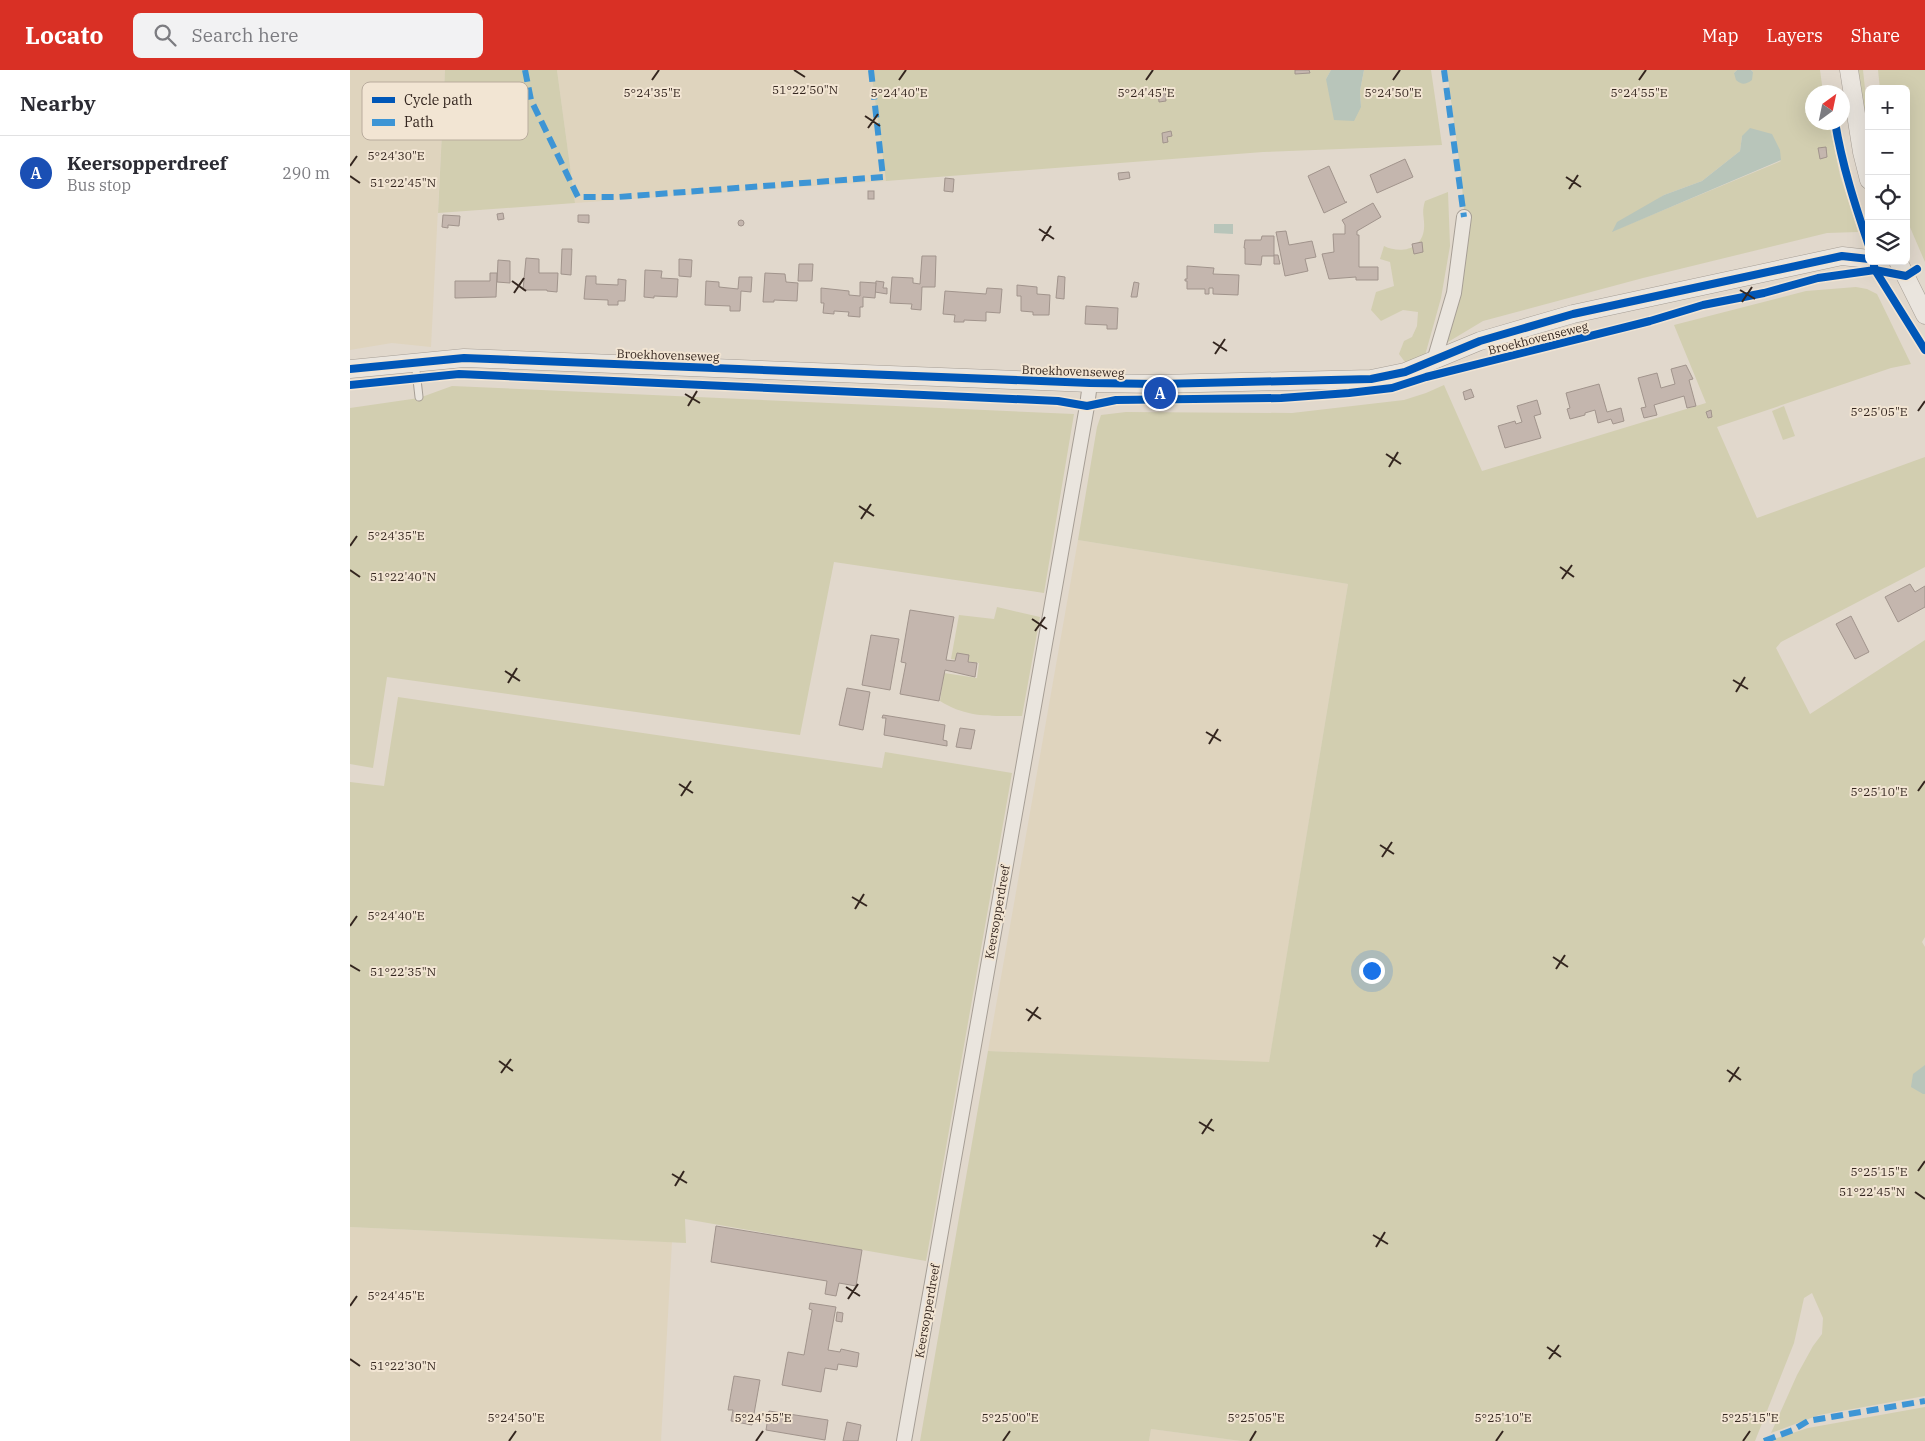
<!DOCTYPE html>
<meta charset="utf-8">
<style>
:root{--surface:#fff;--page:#f2f2f3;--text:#2b2b33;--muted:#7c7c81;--line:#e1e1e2;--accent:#d93025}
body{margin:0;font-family:"IBM Plex Serif",serif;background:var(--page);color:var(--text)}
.controls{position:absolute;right:15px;top:15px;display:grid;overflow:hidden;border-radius:8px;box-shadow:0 5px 20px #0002}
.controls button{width:45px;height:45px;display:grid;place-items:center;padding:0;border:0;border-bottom:1px solid var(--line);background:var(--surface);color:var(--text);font:25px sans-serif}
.compass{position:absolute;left:1455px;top:15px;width:45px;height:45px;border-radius:50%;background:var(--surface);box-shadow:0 5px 20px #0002;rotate:33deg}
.you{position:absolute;left:1021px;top:900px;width:18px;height:18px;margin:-12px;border:4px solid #fff;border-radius:50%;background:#1a73e8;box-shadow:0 0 0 8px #1a73e833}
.badge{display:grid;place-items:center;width:32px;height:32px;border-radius:50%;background:var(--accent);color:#fff;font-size:16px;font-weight:700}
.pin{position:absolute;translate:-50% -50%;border:2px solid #fff;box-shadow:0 1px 5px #0006}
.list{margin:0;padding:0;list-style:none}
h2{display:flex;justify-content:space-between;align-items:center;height:65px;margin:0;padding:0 20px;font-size:21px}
h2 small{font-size:16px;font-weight:400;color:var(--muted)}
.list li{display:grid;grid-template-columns:32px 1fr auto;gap:15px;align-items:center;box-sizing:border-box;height:75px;padding:0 20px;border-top:1px solid var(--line)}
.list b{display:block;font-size:19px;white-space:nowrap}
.list p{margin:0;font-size:16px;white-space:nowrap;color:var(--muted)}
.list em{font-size:16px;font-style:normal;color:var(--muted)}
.icon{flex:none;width:28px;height:28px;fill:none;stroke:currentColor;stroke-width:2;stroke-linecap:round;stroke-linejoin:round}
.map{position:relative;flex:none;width:1575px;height:1371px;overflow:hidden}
header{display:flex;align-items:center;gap:30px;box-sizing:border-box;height:70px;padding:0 25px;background:var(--accent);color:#fff}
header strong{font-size:24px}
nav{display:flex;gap:28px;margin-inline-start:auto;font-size:18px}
.search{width:350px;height:45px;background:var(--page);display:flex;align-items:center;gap:12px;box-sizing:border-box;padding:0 18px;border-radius:8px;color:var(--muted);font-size:19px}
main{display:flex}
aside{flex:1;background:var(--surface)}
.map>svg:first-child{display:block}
</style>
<header>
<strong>Locato</strong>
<div class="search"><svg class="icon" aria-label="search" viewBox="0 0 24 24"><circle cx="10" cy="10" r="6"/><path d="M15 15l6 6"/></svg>Search here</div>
<nav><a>Map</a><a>Layers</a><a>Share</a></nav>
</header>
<main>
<aside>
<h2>Nearby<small></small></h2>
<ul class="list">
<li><span class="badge" style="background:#1a4fb4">A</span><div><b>Keersopperdreef</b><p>Bus stop</p></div><em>290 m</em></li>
</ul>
</aside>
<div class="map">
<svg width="1575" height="1371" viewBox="0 0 1575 1371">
<rect width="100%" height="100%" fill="#e1d8cc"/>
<g fill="#dfd4be">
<path d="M0,0H95L81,277L42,273L0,280Z"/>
<path d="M207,0H521L536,111L225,133Z"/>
<path d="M728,470L998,514L919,993L638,981Z"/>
<path d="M0,1157L322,1172L311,1371H0Z"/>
<path d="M801,1359L891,1371H799Z"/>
</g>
<g fill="#d2ceb0" fill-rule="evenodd">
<path d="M95,0H207L225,133L88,143Z"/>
<path d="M521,0H981L976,9L1011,37L1010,21L1014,0H1081L1092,75L913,82L536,111Z"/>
<path d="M1097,0H1387L1384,3L1403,2L1401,0H1470L1473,22H1462V52L1479,53L1490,105L1508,162L1477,163L1293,208L1133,251L1098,272L1115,151L1111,105ZM1392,66L1431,91L1263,161L1314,125L1352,111L1390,81Z"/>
<path d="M1505,0H1513L1519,55V76Z"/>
<path d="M1528,0H1575V192L1556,148V19H1530Z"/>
<path d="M1098,122L1100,176L1091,228L1074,289L1058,296L1049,284L1054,271L1062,267L1067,256L1068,242L1053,240L1031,251L1021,240L1026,222L1044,216L1040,192L1030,189L1034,176C1050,184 1072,180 1074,159C1075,147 1071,144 1075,131Z"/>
<path d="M1506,217L1517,219L1527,224L1561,294L1541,298L1367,357L1407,448L1575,387V497L1431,572L1426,578L1460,644L1575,570V867L1572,872L1575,877V995L1573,1024H1575V1326L1469,1345L1421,1363L1447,1305L1463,1276L1472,1264L1473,1248L1462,1223L1454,1228L1444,1273L1405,1371H891L801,1359L799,1371H570L638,981L919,992L998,514L728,470L747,357L751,345L776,342L942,343L1054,330L1076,323L1094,315L1132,401L1356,333L1324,255L1456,221Z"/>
<path d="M102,316L724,344L694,523L484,492L450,665L37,607L23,698L0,694V338L69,328Z"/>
<path d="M1434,336L1445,366L1433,370L1422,341Z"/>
<path d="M647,537L690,547L672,646C641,646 617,648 590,631L594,603L627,608L629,593L601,589L609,545L644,549Z"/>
<path d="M48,627L532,698L535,682L662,703L576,1191L335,1149L336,1173L0,1157V712L34,716Z"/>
<path d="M1575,1337V1371H1418L1458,1358Z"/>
</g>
<g fill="#b8c5ba">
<path d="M981,0H1014L1010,21L1011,37L1004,51L984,50L976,9Z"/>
<path d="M1387,0H1401L1403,2L1402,10C1395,15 1392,15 1386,10L1384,3Z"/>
<path d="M1400,58L1422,64L1430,80L1431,90L1262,162L1267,152L1314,125L1352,111L1390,81L1392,66Z"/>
<path d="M864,154H883V164L864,163Z"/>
<path d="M1575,995V1024H1573L1561,1017L1563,1004Z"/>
</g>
<g fill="#c4b6ae" stroke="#a1948c">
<path d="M945,0H959L960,3L945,4Z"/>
<path d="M815,21L816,31L809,32L808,22Z"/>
<path d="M821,61L822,66L817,67L818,72L813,73L812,63Z"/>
<path d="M1476,77L1477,87L1470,89L1468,78Z"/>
<path d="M1055,89L1063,107L1027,123L1020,105Z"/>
<path d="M979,96L995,132H997L974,143L958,106Z"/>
<path d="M779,102L780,108L769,110L768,103Z"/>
<path d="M595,108L604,109L603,122L594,121Z"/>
<rect x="518" y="121" width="6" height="8"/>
<path d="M1023,133L1031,147L1007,161V165H1009V197H1028V210H1006V207L979,209L972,184L984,182L983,164H995V155L992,150Z"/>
<path d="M153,143L154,149L148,150L147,144Z"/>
<path d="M93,145L110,146L109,156L98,155V158L92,157Z"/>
<path d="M228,145H239V153L228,152Z"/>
<circle cx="391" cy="153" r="3"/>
<path d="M936,161L939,175L962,171L966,187L955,189L958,201L935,206L926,162Z"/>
<path d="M912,166H924V186H912L911,195L895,194V178H894L895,170H911Z"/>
<path d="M1072,172L1073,182L1064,184L1062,174Z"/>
<path d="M212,179H222L221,205L211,204Z"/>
<path d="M924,185H928L930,194H924Z"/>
<path d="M572,186H586L585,217H572L571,240L561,239L562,234L540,233L542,207L563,208V213L570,214Z"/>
<path d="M176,188L189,189V203H208L207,222L197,221V220H173Z"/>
<path d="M329,189L342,190L341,207L329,206Z"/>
<path d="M148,190L160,191V213L147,212Z"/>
<path d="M449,194H463L462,211H448Z"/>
<path d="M837,196L864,198L863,204L889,205L888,225L863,224V218H859V224H855V219H837V211H835V209H837Z"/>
<path d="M295,200L312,201L311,208L328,209L327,227L304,226V228L294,227Z"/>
<path d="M140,203H147L146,227L105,228V211H140Z"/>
<path d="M415,203L435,204L436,212L448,213L447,231L424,230V232H413Z"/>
<path d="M236,206H246V214L268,215V209L276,210L275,231H268V235H258V230L234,229Z"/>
<path d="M708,206L715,207L714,229L706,228Z"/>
<path d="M389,207H402L401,222L391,221L390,241H380V236L355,235L356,211L369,212V217L388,219Z"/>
<path d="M526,211L534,212L533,218H537V224L525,222Z"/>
<path d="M510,212L526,213L525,228L513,227V237H510V247L498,246L499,242L484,241V244L473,243L474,233H471V218L499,221V225L510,226Z"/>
<path d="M784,212L789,213L787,227H781Z"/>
<path d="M667,215L687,217V224L700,225L699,245H683V242L671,241V226H667Z"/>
<path d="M637,218L652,219L650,243L636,242V251L614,250V252H604L605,245L593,244L595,221L636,224Z"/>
<path d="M736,236L768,238L767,259H757V255L735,254Z"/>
<path d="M1336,295L1343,309L1339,310L1346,336L1337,338L1334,326L1304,335L1307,345L1294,348L1291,338L1296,337L1288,308L1307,303L1311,318L1325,314L1321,299Z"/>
<path d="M1249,314L1257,342L1271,338L1274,351L1263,354L1261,349L1248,353L1245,340L1235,343V345L1220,349L1217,339L1220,338L1216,323Z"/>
<path d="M1121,319L1124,327L1115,330L1113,322Z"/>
<path d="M1187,330L1191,344L1184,346L1191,368L1155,378L1148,356L1165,351L1166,354L1172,352L1167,336Z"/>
<path d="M1361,340L1362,347L1358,348L1356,342Z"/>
<path d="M1560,514L1565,522L1575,516V537L1548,552L1535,527Z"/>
<path d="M560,540L604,547L596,590L605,591L607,583L619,585L618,592L627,593L625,607L595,600L589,631L550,624L556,593L551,592Z"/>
<path d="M1501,546L1519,582L1505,589L1486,554Z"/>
<path d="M521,565L549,569L540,620L512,615Z"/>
<path d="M497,618L520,622L513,660L489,655Z"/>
<path d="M533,645L595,655L593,670L597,671V676L534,665L536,648H532Z"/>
<path d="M610,658L625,660L621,679L606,677Z"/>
<path d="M366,1156L512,1180L506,1216L489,1213L486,1226L475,1224L477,1211L361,1192Z"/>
<path d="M460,1233L486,1237L478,1280L490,1282L491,1279L509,1283L507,1297L488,1294L487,1300L475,1298L471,1322L432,1315L438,1282L454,1285L462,1241V1240L459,1239Z"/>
<path d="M487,1242L493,1243L492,1252L486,1251Z"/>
<path d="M384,1306L410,1310L402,1355L381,1351L383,1340H378Z"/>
<path d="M419,1341L478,1350L475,1370L416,1360Z"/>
<path d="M497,1352L511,1355L508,1371H493Z"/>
</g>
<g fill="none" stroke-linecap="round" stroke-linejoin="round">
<g stroke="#a69e95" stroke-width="9">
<path id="service" d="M65,292L69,327"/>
</g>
<g stroke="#a69e95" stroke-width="16">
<g id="minor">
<path d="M1084,291L1104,223L1114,147"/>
<path d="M554,1371L737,336L740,313"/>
</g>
</g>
<g stroke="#a69e95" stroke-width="19">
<g id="tertiary">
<path d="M1499,0L1512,82L1519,110"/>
<path d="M1548,191L1575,245"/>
<path d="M0,299L114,288L740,313L809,314L1021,309L1055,302L1130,271L1223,244L1492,186L1519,189"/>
</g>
</g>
<use href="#service" stroke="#eae5de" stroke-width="7"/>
<use href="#minor" stroke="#eae5de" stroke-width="14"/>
<use href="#tertiary" stroke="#eae5de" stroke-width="18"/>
<g stroke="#3d95d5" stroke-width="6" stroke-dasharray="12 6" stroke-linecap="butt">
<path d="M175,0L181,30L228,127H268L533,107L521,0"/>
<path d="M1094,0L1114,147"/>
<path d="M1414,1371L1443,1360L1458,1351L1575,1331"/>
</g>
<g stroke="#f2e5d3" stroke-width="11">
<g id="cycleway">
<path d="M1485,52C1492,95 1505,135 1519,176"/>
<path d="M1524,196L1525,200L1575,280"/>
<path d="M0,299L114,288L740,313L809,314L1021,309L1055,302L1130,271L1223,244L1492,186L1519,189"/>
<path d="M0,315L109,304L708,331L737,336L766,330L931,328L999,323L1042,318L1076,307L1300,251L1353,235L1414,223L1468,208L1525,200L1556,206L1567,199"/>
</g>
</g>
<use href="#cycleway" stroke="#0057b8" stroke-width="8"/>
</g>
<path fill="none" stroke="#34261f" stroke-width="2" d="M444,0L455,7M302,10L309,0M549,10L556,0M796,10L803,0M1043,10L1050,0M1289,10L1296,0M515,46L530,56M518,58L528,44M0,96L7,86M0,106L10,113M1216,107L1231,117M1219,119L1228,105M689,159L704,169M692,171L701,156M162,211L176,221M1390,220L1405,229M164,223L174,208M1392,232L1402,217M863,272L877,281M865,284L875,269M335,324L350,333M338,336L347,321M1568,341L1575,331M1036,384L1051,394M1039,397L1048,382M509,436L524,446M511,449L521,434M0,476L7,466M1210,497L1224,507M0,500L10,507M1212,509L1222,495M682,549L697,559M685,561L695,547M155,601L170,611M1383,610L1398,619M158,613L167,598M1386,622L1395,607M856,662L871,671M859,674L868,659M329,714L343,723M1568,721L1575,711M331,726L341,711M1030,775L1044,784M1032,787L1042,772M502,827L517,836M505,839L514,824M0,856L7,846M1203,887L1218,897M0,895L10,901M1206,899L1215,885M676,939L691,949M678,951L688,937M149,991L163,1001M1377,1000L1391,1010M151,1003L161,989M1379,1012L1389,997M849,1052L864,1061M852,1064L862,1049M1568,1101L1575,1091M322,1104L337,1113M325,1116L334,1101M1565,1122L1575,1129M1023,1165L1038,1174M1026,1177L1035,1162M496,1217L510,1226M498,1229L508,1214M0,1236L7,1226M1197,1277L1211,1287M0,1289L10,1296M1199,1289L1209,1275M159,1371L166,1361M406,1371L413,1361M653,1371L660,1361M900,1371L906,1361M1146,1371L1153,1361M1393,1371L1400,1361"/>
<g text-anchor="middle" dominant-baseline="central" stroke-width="4" stroke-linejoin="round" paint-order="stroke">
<g font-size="12" fill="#34261f" stroke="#f2e5d3">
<text transform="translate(1188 268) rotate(-14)">Broekhovenseweg</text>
<text transform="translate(318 285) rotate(2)">Broekhovenseweg</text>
<text transform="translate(723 301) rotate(2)">Broekhovenseweg</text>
<text transform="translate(647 842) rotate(-80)">Keersopperdreef</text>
<text transform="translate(577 1241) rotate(-80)">Keersopperdreef</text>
</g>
</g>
<rect x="12" y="12" width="166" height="58" rx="8" fill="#f2e5d3" stroke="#b9ac9d" stroke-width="1"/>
<rect x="22" y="27" width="23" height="6" fill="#0057b8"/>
<rect x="22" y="49" width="23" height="7" fill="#3d95d5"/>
<g font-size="14" fill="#34261f">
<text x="54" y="35">Cycle path</text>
<text x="54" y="57">Path</text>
</g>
<g font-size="12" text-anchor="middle" fill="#34261f" stroke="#f2e5d3" stroke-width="4" stroke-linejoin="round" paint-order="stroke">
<text x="455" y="24">51°22'50"N</text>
<text x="796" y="27">5°24'45"E</text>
<text x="1289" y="27">5°24'55"E</text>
<text x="302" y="27">5°24'35"E</text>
<text x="549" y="27">5°24'40"E</text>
<text x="1043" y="27">5°24'50"E</text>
<text x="46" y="90">5°24'30"E</text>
<text x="53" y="117">51°22'45"N</text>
<text x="1529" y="346">5°25'05"E</text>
<text x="46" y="470">5°24'35"E</text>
<text x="53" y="511">51°22'40"N</text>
<text x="1529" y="726">5°25'10"E</text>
<text x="46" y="850">5°24'40"E</text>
<text x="53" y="906">51°22'35"N</text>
<text x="1529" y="1106">5°25'15"E</text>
<text x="1522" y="1126">51°22'45"N</text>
<text x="46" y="1230">5°24'45"E</text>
<text x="53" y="1300">51°22'30"N</text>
<text x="166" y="1352">5°24'50"E</text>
<text x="413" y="1352">5°24'55"E</text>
<text x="660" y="1352">5°25'00"E</text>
<text x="906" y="1352">5°25'05"E</text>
<text x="1153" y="1352">5°25'10"E</text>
<text x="1400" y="1352">5°25'15"E</text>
</g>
</svg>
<div class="controls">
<button>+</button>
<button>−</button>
<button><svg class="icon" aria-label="locate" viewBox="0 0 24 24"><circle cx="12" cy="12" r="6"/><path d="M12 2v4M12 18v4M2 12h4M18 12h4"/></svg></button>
<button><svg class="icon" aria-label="layers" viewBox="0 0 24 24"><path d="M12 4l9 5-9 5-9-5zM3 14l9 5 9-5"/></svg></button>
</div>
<svg class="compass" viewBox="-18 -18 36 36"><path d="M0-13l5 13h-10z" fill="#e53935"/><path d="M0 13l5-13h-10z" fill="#7c7c81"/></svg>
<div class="you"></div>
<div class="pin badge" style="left:810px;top:323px;background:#1a4fb4">A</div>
</div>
</main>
